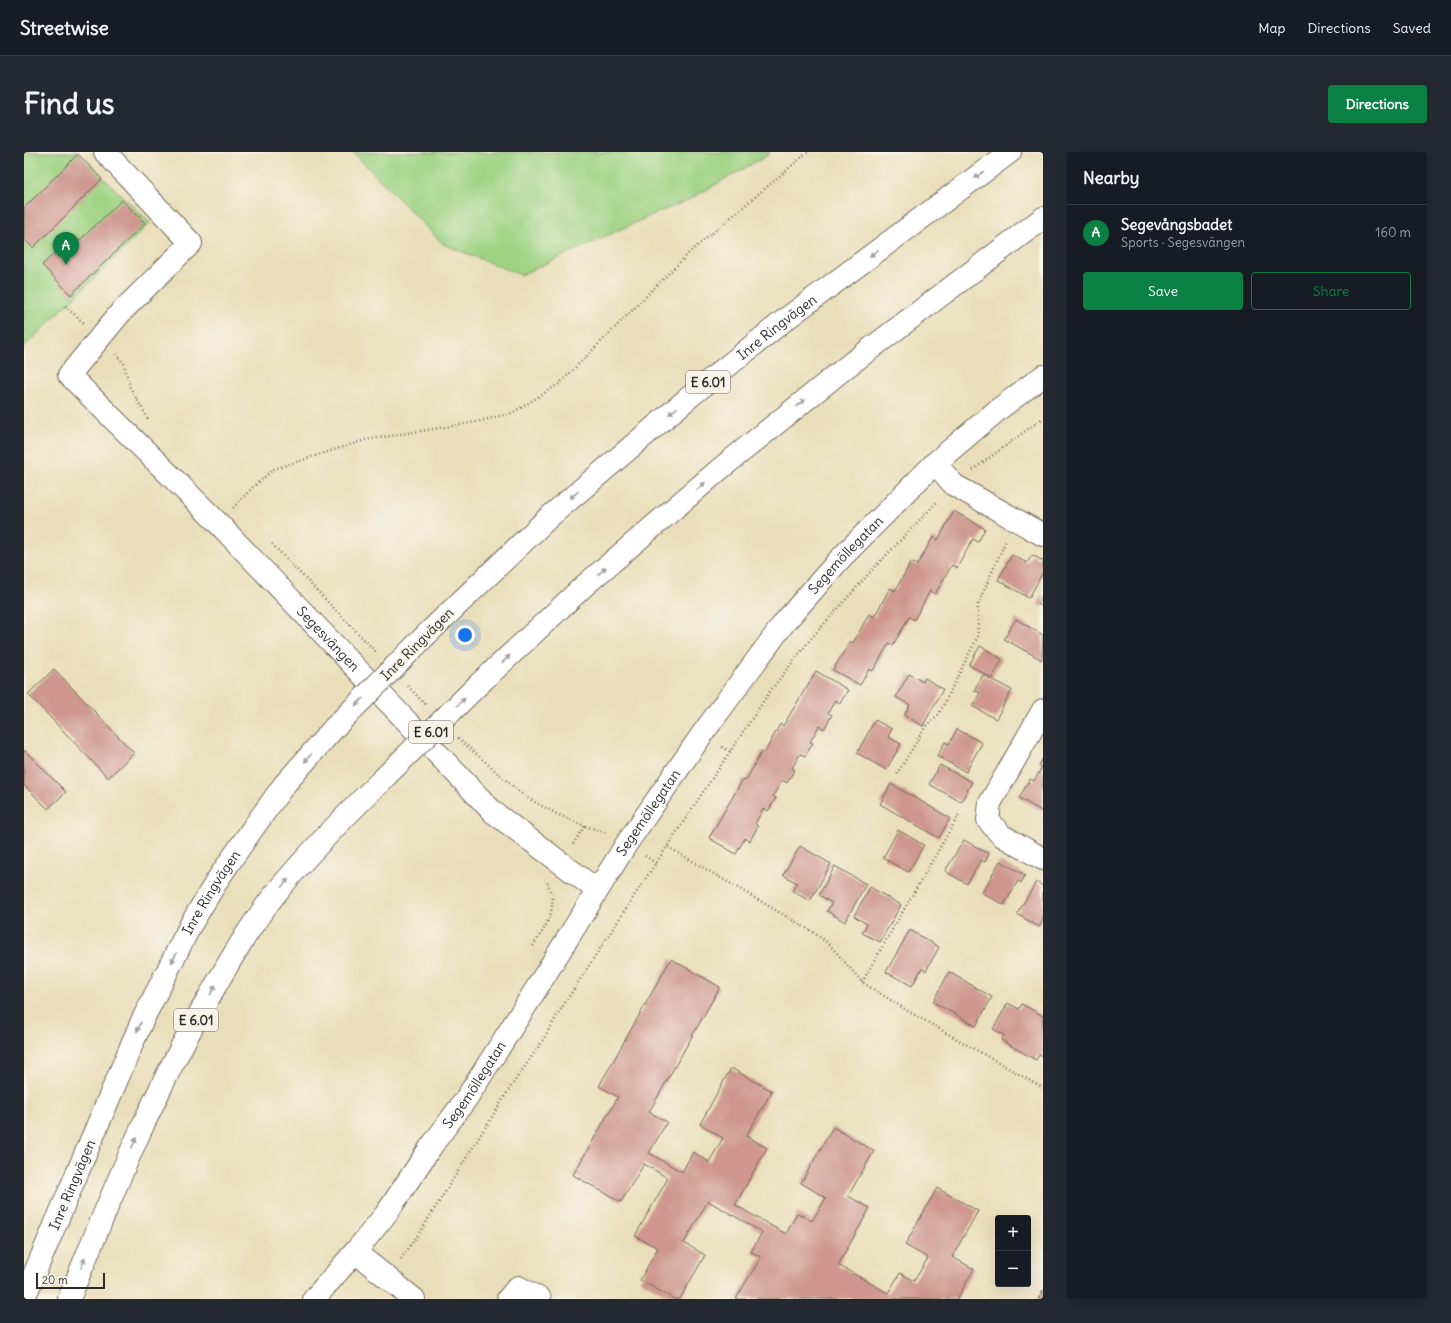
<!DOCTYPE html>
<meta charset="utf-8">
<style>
:root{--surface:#171b24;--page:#242831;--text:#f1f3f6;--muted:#9ea1a6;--line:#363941;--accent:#0b8043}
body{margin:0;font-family:Delius,sans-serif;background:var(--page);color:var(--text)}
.controls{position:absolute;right:12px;bottom:12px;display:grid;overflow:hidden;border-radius:4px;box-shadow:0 4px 16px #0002}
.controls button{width:36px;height:36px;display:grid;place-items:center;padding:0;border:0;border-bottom:1px solid var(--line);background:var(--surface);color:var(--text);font:20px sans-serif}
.scale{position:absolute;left:12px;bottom:10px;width:69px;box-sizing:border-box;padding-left:4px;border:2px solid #2b2b2b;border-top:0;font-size:11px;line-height:14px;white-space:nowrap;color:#2b2b2b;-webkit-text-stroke:3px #f7f3e8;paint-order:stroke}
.you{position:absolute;left:441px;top:483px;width:14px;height:14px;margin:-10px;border:3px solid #fff;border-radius:50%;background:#1a73e8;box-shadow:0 0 0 6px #1a73e833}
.badge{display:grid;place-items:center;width:26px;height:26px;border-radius:50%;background:var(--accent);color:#fff;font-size:13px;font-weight:700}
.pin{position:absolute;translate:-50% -33px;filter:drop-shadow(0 1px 2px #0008)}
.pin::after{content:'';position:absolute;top:21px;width:14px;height:12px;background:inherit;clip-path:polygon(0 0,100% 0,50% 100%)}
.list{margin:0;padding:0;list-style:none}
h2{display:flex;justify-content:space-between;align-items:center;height:52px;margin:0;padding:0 16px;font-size:17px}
h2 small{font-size:13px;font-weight:400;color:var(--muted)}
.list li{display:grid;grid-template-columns:26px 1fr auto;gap:12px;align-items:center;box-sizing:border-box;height:56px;padding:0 16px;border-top:1px solid var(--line)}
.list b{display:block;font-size:15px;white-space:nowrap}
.list p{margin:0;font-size:13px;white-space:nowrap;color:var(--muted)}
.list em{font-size:13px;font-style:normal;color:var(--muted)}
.actions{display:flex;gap:8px;padding:12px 16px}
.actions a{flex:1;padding:9px 0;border:1px solid var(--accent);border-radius:4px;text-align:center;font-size:14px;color:var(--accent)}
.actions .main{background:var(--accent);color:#fff}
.map{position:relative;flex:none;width:1019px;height:1147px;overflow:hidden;border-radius:4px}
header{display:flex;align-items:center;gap:24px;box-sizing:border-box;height:56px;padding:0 20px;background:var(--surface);border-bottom:1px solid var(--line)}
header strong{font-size:19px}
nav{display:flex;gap:22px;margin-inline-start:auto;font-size:14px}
.intro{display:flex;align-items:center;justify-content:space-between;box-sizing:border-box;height:96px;padding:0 24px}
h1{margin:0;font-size:28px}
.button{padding:10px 18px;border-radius:4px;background:var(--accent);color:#fff;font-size:14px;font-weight:700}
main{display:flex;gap:24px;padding:0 24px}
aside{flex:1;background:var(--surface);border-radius:4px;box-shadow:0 4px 16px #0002}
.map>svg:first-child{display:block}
</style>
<header>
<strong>Streetwise</strong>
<nav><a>Map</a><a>Directions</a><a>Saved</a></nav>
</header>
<div class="intro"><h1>Find us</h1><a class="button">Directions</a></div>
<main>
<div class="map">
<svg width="1019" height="1147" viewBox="0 0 1019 1147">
<rect width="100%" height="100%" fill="#f7f3e8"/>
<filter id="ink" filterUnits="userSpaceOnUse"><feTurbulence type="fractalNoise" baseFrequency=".025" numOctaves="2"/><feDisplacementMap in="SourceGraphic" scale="8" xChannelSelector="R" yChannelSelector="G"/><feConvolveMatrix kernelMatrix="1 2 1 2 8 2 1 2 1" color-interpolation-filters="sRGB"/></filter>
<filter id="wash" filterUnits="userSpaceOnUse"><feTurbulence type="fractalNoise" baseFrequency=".012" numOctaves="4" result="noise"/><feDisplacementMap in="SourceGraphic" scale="16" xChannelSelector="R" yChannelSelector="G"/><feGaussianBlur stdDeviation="0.9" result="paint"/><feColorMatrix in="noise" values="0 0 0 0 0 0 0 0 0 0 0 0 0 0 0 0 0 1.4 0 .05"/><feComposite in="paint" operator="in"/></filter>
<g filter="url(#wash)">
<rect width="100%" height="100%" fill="#eadeba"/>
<g fill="#9fd383" stroke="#657f57">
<path d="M0,0H53L126,71L0,195Z"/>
<path d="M329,0H746L744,3L662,49L630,62L497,123L419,92Z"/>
</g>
<g id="blocks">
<g fill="#ce968e">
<path d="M54,2L78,27L9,96L0,87V56Z"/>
<path d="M98,48L121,71L47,143L18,113L33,99L39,104Z"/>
<path d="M930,359L961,377L954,390L949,387L933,416L928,413L911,442L906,439L890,468L885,465L869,493L865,491L849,519L845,517L836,533L809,518L826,489L829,491L845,462L850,465L866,436L871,439L887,410L893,413L909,385L914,388Z"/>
<path d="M988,403L1003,411L1008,403L1019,409V420L1005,446L974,428Z"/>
<path d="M1019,442V455L1014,452Z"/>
<path d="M992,467L1019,483L1018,508L980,487Z"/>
<path d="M956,494L978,507L968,526L945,513Z"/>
<path d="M30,517L110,601L84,626L4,542Z"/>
<path d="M792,519L824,538L816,551L811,548L804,561L808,563L800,577L795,574L786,590L789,591L781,604L776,602L768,616L771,618L763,631L758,628L749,644L752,646L744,659L739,657L731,672L734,674L726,689L721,686L712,702L685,686L719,627L722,628L738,599L741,600L756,572L759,574Z"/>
<path d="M885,522L899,530L901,526L919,537L899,574L880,563L886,553L872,545Z"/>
<path d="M959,523L988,538L972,567L948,554L956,541L950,538Z"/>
<path d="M851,568L868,577L864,585L877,592L862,618L833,601Z"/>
<path d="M933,577L958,591L942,620L913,604L921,590L925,592Z"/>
<path d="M0,598L42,640L24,657L0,633Z"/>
<path d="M1019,606V660L995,646L1006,627L1010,629L1018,615L1015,613Z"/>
<path d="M916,613L948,630L937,650L905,632Z"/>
<path d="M867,632L926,666L915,686L856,652Z"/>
<path d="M874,678L900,693L884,720L859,706Z"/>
<path d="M940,688L965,702L961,710L957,708L943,732L921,719Z"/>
<path d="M776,694L807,712L786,749L768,739L773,731L759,723Z"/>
<path d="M976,709L1001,723L997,731L994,729L980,753L958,741Z"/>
<path d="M811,714L842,732L821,770L803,759L808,751L795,743Z"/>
<path d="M1012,730L1019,734V768L1015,775L993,762Z"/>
<path d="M846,735L877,753L856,790L838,781L843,772L830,764Z"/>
<path d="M886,778L915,795L902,819L898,816L888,834L862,820Z"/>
<path d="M647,807L696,835L625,960L643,970L625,1001L658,1020L669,1000L685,1010L699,986L676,972L707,916L748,939L722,984L743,996L711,1053L762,1082L773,1061L788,1069L802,1046L777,1031L809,975L850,999L824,1044L846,1056L814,1113L864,1141L876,1121L890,1129L904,1106L881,1093L913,1036L954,1059L928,1105L950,1117L933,1147H712L737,1105L727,1100L738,1080L684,1049L660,1091L681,1103L656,1147H650L616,1128L634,1096L611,1084L644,1026L620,1012L597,1050L549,1023L594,945L575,934Z"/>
<path d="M925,820L968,845L952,874L909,850Z"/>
<path d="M984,851L995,857L998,852L1019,864V905L1015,903L1012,908L977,888L980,883L969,877Z"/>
<path d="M1019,1138V1147H1014Z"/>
</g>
</g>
</g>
<g filter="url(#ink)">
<use href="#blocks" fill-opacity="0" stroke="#6e6a5d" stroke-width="1"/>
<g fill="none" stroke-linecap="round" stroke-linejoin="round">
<g stroke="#6e6a5d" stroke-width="24">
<g id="minor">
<path id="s1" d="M81,0L167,91L97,160L45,223L194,371L469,660L573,738"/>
<path d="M911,311L930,333L1019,383"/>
<path d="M1019,558L966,651L964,668L977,683L1019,707"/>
<path d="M331,1100L390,1147"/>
<path id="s2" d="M290,1147L331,1100L362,1062L406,996L442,947L504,850L603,691L679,581L760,471L815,408L911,311L975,257L1019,224"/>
<path d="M484,1147L494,1135L516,1147"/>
</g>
</g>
<g stroke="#6e6a5d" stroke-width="24">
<g id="highway">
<path id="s3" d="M402,483L524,366L669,242L758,170L986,0"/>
<path d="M454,533L560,434L696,317L821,216L1019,66"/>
<path id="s4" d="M0,1146L117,871L167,772L194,727L229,676L260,633L310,576"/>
<path d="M45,1147C87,1044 129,941 185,845C205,810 227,772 252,741C285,700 322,663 360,626"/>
</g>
</g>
<g stroke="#6e6a5d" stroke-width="2.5" stroke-dasharray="1 3" stroke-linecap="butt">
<path d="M41,154L60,171"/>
<path d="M92,202L100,212L106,235L124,267"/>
<path d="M949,318L1019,266"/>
<path d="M209,356L230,334L250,317L341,288L452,270L488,261L535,232L666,100L784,0"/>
<path d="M248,392L353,501"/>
<path d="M384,534L402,553"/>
<path d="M434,586L500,644L533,662L561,674L583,681"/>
<path d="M698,595L706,599"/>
<path d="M873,622L902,574L915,562L954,484V452L982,388"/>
<path d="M549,692L561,674"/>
<path d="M644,695L789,780L804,791L838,830L884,859L1019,936"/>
<path d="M621,704L632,711"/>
<path d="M509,794C522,774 536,755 523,732L525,730"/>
<path d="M838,830L936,661"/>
<path d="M377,1107L396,1080L486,936L519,888L535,860L614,738L747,538L785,489L849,417L914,349"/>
</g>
<use href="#minor" stroke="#fff" stroke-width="22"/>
<use href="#highway" stroke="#fff" stroke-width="22"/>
<g stroke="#6e6a5d" stroke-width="24" stroke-linecap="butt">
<g id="highway-bridge">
<path d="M310,576L402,483"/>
<path d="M360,626L454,533"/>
</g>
</g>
<use href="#highway-bridge" stroke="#fff" stroke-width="22"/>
</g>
<defs><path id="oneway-solid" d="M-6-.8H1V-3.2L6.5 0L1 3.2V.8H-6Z"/></defs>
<g fill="#a0a0a0">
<use href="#oneway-solid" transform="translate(955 23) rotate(144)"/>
<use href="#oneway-solid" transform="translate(850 101) rotate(143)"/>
<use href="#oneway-solid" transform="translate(777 251) rotate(-39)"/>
<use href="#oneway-solid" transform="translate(649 259) rotate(140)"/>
<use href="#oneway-solid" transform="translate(677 334) rotate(-41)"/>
<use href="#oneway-solid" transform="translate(550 343) rotate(139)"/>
<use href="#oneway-solid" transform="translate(578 419) rotate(-41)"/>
<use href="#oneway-solid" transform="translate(482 507) rotate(-43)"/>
<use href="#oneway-solid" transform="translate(335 550) rotate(135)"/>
<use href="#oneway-solid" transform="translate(437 550) rotate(-45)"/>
<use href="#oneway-solid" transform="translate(284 606) rotate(131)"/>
<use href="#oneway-solid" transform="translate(261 731) rotate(-50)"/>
<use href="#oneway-solid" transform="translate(150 806) rotate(117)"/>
<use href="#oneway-solid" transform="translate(189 838) rotate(-60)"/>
<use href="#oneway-solid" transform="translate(115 875) rotate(114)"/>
<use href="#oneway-solid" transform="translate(110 991) rotate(-66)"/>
<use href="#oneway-solid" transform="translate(59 1111) rotate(-68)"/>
</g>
</g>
<g text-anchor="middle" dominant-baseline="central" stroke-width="4" stroke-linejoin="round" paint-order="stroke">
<g fill="#f7f3e8" stroke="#686764" stroke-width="1">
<rect x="662" y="219" width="44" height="22" rx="3"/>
<rect x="385" y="569" width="44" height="22" rx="3"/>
<rect x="150" y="857" width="44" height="22" rx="3"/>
</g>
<g font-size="13" font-weight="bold" fill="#2b2b2b">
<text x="684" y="230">E 6.01</text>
<text x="407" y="580">E 6.01</text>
<text x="172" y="868">E 6.01</text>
</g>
<g font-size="14" fill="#2b2b2b" stroke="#f7f3e8">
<text stroke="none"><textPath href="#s3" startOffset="467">Inre Ringvägen</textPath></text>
<text stroke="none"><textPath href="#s2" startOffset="916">Segemöllegatan</textPath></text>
<text stroke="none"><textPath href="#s1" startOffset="675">Segesvängen</textPath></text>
<text transform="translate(393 492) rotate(-45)">Inre Ringvägen</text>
<text stroke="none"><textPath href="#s2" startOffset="591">Segemöllegatan</textPath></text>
<text stroke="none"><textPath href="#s4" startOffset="447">Inre Ringvägen</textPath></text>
<text stroke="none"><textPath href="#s2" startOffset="268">Segemöllegatan</textPath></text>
<text stroke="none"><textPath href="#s4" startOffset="123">Inre Ringvägen</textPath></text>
</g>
</g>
</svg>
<div class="controls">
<button>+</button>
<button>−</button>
</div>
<div class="scale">20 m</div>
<div class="you"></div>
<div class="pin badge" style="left:42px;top:113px">A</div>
</div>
<aside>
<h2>Nearby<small></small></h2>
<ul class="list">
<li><span class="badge">A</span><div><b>Segevångsbadet</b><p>Sports · Segesvängen</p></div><em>160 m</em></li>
</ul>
<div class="actions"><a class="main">Save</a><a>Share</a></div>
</aside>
</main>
